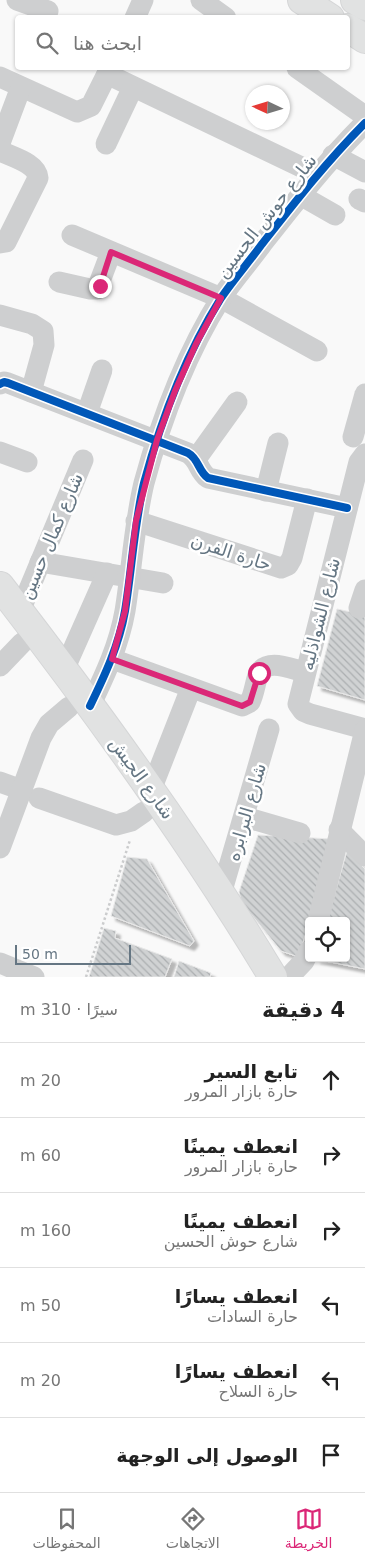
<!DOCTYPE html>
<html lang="ar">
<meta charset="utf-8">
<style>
:root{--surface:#fff;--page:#f6f6f6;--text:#222;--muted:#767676;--line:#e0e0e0;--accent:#db2777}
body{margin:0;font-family:"DejaVu Sans","Noto Naskh Arabic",sans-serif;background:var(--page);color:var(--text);direction:rtl}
.controls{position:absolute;right:15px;bottom:15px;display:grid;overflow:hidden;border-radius:5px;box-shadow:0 1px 4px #0004}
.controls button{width:45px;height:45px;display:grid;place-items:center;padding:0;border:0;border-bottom:1px solid var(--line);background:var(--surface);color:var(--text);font:25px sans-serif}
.compass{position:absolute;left:245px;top:85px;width:45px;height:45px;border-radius:50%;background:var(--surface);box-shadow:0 1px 4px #0004;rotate:274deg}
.scale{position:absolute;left:15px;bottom:12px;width:116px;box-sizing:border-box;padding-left:5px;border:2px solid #657683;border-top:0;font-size:14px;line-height:18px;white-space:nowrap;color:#657683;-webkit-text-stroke:4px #fff;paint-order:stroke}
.stop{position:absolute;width:15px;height:15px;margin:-11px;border:4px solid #db2777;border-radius:50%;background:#fff}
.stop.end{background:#db2777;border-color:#fff;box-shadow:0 1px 5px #0008}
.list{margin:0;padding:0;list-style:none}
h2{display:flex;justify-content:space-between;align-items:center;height:65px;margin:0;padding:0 20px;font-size:21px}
h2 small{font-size:16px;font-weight:400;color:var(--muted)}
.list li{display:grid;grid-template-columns:32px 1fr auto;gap:15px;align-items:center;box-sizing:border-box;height:75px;padding:0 20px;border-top:1px solid var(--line)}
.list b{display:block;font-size:19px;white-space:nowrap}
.list p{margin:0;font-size:16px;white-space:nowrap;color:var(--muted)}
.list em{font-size:16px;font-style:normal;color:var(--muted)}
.icon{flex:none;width:28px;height:28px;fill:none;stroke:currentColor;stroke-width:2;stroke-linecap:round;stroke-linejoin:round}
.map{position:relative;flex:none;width:365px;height:977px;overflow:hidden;direction:ltr}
.search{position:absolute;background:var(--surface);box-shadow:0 1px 4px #0004;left:15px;right:15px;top:15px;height:55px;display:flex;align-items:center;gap:12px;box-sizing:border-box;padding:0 18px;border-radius:5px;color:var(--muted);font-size:19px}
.sheet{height:515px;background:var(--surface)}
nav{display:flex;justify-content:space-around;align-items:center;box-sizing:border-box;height:70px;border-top:1px solid var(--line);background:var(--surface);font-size:14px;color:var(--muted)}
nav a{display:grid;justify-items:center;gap:2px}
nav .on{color:var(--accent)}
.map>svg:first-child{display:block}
</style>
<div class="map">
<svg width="365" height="977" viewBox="0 0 365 977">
<defs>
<pattern id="building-back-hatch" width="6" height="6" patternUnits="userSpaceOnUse" patternTransform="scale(1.25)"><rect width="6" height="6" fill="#d0d2d3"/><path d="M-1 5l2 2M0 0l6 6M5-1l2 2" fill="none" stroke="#acafb1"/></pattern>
<filter id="shadow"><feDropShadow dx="4.5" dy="4.5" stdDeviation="1" flood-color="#0004"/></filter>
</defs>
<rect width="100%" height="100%" fill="#f9f9f9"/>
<g fill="url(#building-back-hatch)" stroke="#e8e8e8" filter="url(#shadow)">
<path d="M337,609L365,615V700L317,686Z"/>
<path d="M258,835L332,839L299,957L281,951L242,903L239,892Z"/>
<path d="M347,851L365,869V969L316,959L346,958V921H327Z"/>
<path d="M127,857L147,859L194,941L190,946L111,916Z"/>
<path d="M104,928L116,931L115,938L172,959L165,977H89Z"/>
<path d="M179,961L211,973L210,977H174Z"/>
</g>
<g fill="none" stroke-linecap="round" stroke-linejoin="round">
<g stroke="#d5d6d7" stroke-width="30">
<g id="major">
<path d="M302,0L330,18"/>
<path d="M355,0L365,6"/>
<path d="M348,28L365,39"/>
<path d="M0,586C97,711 191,841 273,977"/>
</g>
</g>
<path stroke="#cbcccd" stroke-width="2.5" stroke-dasharray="2.5 2.5" stroke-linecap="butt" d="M86,977L130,840"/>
<g stroke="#cecfd0" stroke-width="21">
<path d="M17,0L48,11"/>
<path d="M201,0L226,18"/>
<path d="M135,18L143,0"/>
<path d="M297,68L365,116"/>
<path d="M107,74L316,174"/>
<path d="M0,77L77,112L91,106L110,68"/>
<path d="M0,143L21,87"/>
<path d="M106,144L133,87"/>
<path d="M0,151C12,157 37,163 38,178L6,242L0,243"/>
<path d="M333,155L365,172"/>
<path d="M300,195L335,215"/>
<path d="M359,199L365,202"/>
<path d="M72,235L221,298L317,351"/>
<path d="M59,282L90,289H97L111,252"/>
<path d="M0,315L32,324L43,331L44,345L31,392"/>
<path d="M0,384L4,382L8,383L188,453C199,459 198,471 208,478L347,508"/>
<path d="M87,413L102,370"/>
<path d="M353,437L365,394"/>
<path d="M0,452L27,462"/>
<path d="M365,454L359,462L298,704L303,711L310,714L365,729"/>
<path d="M196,459L237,402"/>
<path d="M266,491L278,443"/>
<path d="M136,521L281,568L288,565L292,558L307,499"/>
<path d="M40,562L163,583"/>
<path d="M359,608L365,590"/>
<path d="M20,611L83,460"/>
<path d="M112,659L242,706L250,702C254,694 255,684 258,675C266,657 291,669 305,672"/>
<path d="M0,666L22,643"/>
<path d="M64,670L107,573"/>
<path d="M90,706C105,675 119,645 125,611C132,568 134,525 144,483C161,420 186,354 221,298C233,280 249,262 262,244C295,202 327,161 365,123"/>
<path d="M0,782L22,790"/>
<path d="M151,790L191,688"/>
<path d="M39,798L116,825L131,821L144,812"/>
<path d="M245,817L300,833"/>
<path d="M339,830L365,856"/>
<path d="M0,848L41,738L49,724L69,707"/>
<path d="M221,894L269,729"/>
<path d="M318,921L365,730"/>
<path d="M0,963L34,977"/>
<path d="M289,977L304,961L309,951"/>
</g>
<use href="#major" stroke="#e1e2e2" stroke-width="28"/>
<g stroke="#fff" stroke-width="11">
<g id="cycleway">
<path d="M0,384L4,382L8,383L188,453C199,459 198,471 208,478L347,508"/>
<path d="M90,706C105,675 119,645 125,611C132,568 134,525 144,483C161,420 186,354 221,298C233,280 249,262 262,244C295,202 327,161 365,123"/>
</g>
</g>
<use href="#cycleway" stroke="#0057b8" stroke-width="8"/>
</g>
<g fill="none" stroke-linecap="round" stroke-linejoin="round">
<path stroke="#db2777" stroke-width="6" d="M100,286L111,252L221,298L196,344L175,391L157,440L136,521L125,611L112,659L242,706L250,702L259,673"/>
</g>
<g text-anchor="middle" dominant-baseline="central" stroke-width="5" stroke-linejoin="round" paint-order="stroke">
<g font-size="18" fill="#657683" stroke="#fff">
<text transform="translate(266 216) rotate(-52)">شارع حوش الحسين</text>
<text transform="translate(51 536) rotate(-67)">شارع كمال حسين</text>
<text transform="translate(231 552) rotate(18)">حارة الفرن</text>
<text transform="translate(320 614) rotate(-76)">شارع الشواذليه</text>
<text transform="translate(142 778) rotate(54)">شارع الجيش</text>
<text transform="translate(246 812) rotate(-74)">شارع البرابره</text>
</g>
</g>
</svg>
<div class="controls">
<button><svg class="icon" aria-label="locate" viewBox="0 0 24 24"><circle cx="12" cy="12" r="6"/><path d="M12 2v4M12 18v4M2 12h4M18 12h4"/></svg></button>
</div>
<svg class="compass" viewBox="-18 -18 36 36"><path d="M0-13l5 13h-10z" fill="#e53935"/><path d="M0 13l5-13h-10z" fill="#767676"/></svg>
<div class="scale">50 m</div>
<div class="stop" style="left:259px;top:673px"></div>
<div class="stop end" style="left:100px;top:286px"></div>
<div class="search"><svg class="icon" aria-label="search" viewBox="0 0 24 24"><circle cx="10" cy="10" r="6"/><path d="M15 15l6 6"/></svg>ابحث هنا</div>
</div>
<section class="sheet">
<h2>4 دقيقة<small>سيرًا · 310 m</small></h2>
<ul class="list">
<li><svg class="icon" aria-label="ahead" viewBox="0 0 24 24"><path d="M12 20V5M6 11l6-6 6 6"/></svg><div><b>تابع السير</b><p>حارة بازار المرور</p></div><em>20 m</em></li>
<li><svg class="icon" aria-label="right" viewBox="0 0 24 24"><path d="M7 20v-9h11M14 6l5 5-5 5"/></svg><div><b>انعطف يمينًا</b><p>حارة بازار المرور</p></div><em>60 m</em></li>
<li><svg class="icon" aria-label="right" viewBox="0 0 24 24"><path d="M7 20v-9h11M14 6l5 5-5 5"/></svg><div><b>انعطف يمينًا</b><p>شارع حوش الحسين</p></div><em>160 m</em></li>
<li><svg class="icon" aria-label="left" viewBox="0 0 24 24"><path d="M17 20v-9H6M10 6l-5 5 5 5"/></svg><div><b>انعطف يسارًا</b><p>حارة السادات</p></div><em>50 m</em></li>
<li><svg class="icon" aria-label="left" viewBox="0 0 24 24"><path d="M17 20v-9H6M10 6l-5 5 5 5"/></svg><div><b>انعطف يسارًا</b><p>حارة السلاح</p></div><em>20 m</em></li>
<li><svg class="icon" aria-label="arrive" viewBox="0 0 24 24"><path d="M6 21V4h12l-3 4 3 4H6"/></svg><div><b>الوصول إلى الوجهة</b></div></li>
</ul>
</section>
<nav>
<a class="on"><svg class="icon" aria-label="map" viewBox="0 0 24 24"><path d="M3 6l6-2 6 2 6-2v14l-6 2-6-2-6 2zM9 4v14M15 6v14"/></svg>الخريطة</a>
<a><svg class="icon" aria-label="directions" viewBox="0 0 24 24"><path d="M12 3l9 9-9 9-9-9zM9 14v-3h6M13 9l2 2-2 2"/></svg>الاتجاهات</a>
<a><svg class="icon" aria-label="saved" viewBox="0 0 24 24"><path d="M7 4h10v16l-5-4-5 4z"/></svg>المحفوظات</a>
</nav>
